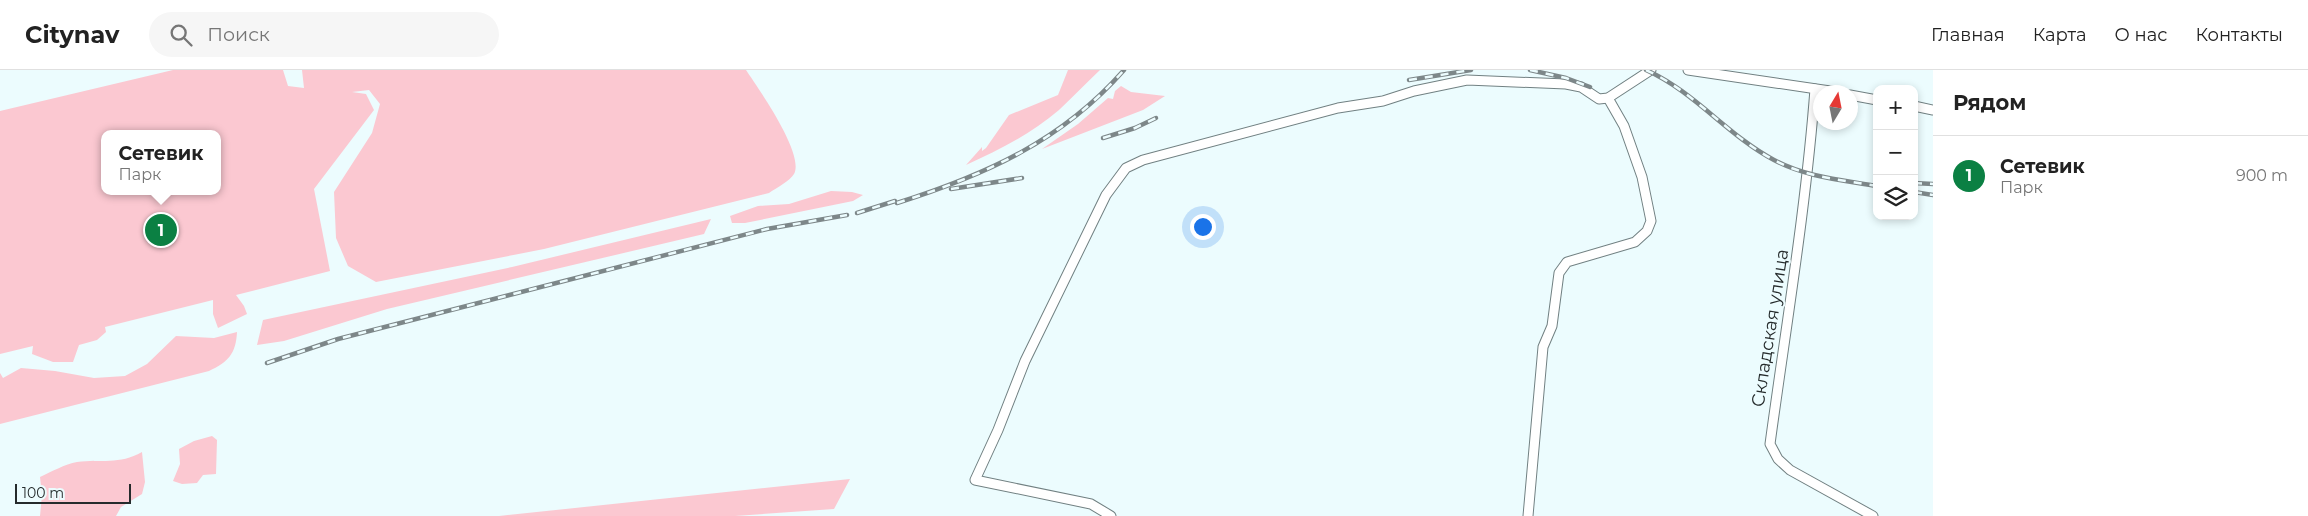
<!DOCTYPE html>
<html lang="ru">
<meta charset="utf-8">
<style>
:root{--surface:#fff;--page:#f6f6f6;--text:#222;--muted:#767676;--line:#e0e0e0;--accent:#0b8043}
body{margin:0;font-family:Montserrat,sans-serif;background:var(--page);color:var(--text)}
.controls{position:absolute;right:15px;top:15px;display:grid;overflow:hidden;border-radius:10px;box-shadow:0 2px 8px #0003}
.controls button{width:45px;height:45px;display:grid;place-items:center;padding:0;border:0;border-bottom:1px solid var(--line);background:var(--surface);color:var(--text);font:25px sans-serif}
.compass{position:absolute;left:1813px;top:15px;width:45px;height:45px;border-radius:50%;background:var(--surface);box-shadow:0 2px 8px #0003;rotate:10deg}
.scale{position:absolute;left:15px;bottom:12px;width:116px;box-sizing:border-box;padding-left:5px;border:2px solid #252b2c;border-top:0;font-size:14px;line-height:18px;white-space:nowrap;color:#252b2c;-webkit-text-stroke:4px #ecfcfe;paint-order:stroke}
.you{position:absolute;left:1202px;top:156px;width:18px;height:18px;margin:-12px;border:4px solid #fff;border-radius:50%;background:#1a73e8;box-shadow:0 0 0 8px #1a73e833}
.badge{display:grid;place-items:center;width:32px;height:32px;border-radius:50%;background:var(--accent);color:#fff;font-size:16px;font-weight:700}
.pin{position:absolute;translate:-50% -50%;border:2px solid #fff;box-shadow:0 1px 5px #0006}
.popup{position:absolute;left:101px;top:60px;width:120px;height:65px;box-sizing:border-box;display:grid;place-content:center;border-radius:10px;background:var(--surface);filter:drop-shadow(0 1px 4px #0005);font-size:16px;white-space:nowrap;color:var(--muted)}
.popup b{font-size:19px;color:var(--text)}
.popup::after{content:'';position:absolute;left:50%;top:100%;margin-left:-10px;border:10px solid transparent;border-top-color:var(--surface)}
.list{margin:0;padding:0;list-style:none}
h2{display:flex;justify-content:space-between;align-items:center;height:65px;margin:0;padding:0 20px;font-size:21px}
h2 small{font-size:16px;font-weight:400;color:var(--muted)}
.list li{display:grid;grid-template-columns:32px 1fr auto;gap:15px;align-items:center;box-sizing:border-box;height:80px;padding:0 20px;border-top:1px solid var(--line)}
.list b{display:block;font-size:19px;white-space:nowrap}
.list p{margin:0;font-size:16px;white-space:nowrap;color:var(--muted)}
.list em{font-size:16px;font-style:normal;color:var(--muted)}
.icon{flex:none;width:28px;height:28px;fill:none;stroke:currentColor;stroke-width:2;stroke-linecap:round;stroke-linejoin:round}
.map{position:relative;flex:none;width:1933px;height:446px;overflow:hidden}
header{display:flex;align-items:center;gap:30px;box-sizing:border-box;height:70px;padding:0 25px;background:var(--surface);border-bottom:1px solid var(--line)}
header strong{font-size:24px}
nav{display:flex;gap:28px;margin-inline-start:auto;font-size:18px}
.search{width:350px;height:45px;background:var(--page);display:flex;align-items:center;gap:12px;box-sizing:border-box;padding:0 18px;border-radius:28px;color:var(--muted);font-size:19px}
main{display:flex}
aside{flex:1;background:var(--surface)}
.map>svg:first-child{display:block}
</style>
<header>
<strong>Citynav</strong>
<div class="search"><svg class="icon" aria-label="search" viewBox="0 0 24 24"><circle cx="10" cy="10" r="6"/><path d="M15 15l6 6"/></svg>Поиск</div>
<nav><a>Главная</a><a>Карта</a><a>О нас</a><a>Контакты</a></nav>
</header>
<main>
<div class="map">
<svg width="1933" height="446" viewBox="0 0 1933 446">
<rect width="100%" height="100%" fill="#ecfcfe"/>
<g fill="#fbc8d1" fill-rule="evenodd">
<path d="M173,0H283L288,16L304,18L302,0H746C758,18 805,84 794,104C790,111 776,118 769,123L544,179L376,212L348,196L336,168L334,122L372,63L380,34L369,20L352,22L366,24L374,40L314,119L330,201L236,225L244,236L247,244L218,258L213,244V230L105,257L106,262L97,270L79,275L73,292H53L32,284L33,276L0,284V41ZM105,64H217V121H105Z"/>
<path d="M1068,0H1100C1086,13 1073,27 1059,40C1031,64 999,80 966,95L982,77V81L986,78L1009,45L1058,25Z"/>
<path d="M1121,16L1131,22L1165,26L1143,40L1042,79L1078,54L1108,28L1113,29L1115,21Z"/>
<path d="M831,121L852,122L863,125L853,131L745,153H732L730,146L758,136L789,134Z"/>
<path d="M711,149L704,164L387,239L284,271L257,275L263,250L512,197Z"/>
<path d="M237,262C236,284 228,292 209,301L0,354V303L3,308L21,298L55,301L94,308L125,306L147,294L176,266L214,268Z"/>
<path d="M212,366L217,370L216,404L203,405L197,413L182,414L173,411L180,394L179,379L194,371Z"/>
<path d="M142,382L145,412L142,424L121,437L116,446H40L42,425L40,407C51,402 65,394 77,392C101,389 119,395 142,382Z"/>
<path d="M850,409L834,439L735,446H499Z"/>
</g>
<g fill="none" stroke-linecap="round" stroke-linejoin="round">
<g stroke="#718082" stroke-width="11">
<g id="street">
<path d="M1688,0L1837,22"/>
<path d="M1815,19C1806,138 1786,256 1770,374L1778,389L1790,400L1873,446"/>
<path d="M1850,25L1877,30"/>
<path d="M1914,36L1933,40"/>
<path d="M1111,446L1091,434L975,410L998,360L1025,291L1106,125L1126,98L1143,90L1338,38L1383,31L1414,21L1467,10L1566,14L1581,17L1599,29L1608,28L1651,0"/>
<path d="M1528,446L1543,277L1552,256L1559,203L1567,192L1635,172L1647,161L1651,151L1642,107L1624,56L1608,28"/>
</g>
</g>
<use href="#street" stroke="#fff" stroke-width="9"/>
<g stroke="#7d8789" stroke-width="4.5">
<g id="rail">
<path d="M1530,0L1566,8L1590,17"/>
<path d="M1646,0C1695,22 1727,65 1774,90C1805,107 1842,110 1877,116"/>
<path d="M1409,10L1471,0"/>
<path d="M1103,68L1135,58L1156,48"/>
<path d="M1914,113L1933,114"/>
<path d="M951,119L1022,108"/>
<path d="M1914,122L1933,125"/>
<path d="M897,133C985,105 1062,71 1124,0"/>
<path d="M857,143L895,131"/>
<path d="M267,293L338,269L767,159L847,145"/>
</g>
</g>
<use href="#rail" stroke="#ecfcfe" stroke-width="2.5" stroke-dasharray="8" stroke-linecap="butt"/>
</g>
<g text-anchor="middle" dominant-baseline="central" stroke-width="4" stroke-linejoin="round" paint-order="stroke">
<g font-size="18" fill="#252b2c" stroke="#ecfcfe">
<text transform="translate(1770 258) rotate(-81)">Складская улица</text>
</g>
</g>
</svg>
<div class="controls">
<button>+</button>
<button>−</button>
<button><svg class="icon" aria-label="layers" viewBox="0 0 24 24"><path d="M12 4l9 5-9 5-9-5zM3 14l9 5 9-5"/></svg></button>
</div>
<svg class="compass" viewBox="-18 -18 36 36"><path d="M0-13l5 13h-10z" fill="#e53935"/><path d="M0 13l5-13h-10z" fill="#767676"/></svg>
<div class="scale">100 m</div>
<div class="you"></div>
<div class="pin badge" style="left:161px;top:160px">1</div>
<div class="popup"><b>Сетевик</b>Парк</div>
</div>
<aside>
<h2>Рядом<small></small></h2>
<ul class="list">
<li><span class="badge">1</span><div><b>Сетевик</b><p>Парк</p></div><em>900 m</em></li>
</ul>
</aside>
</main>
